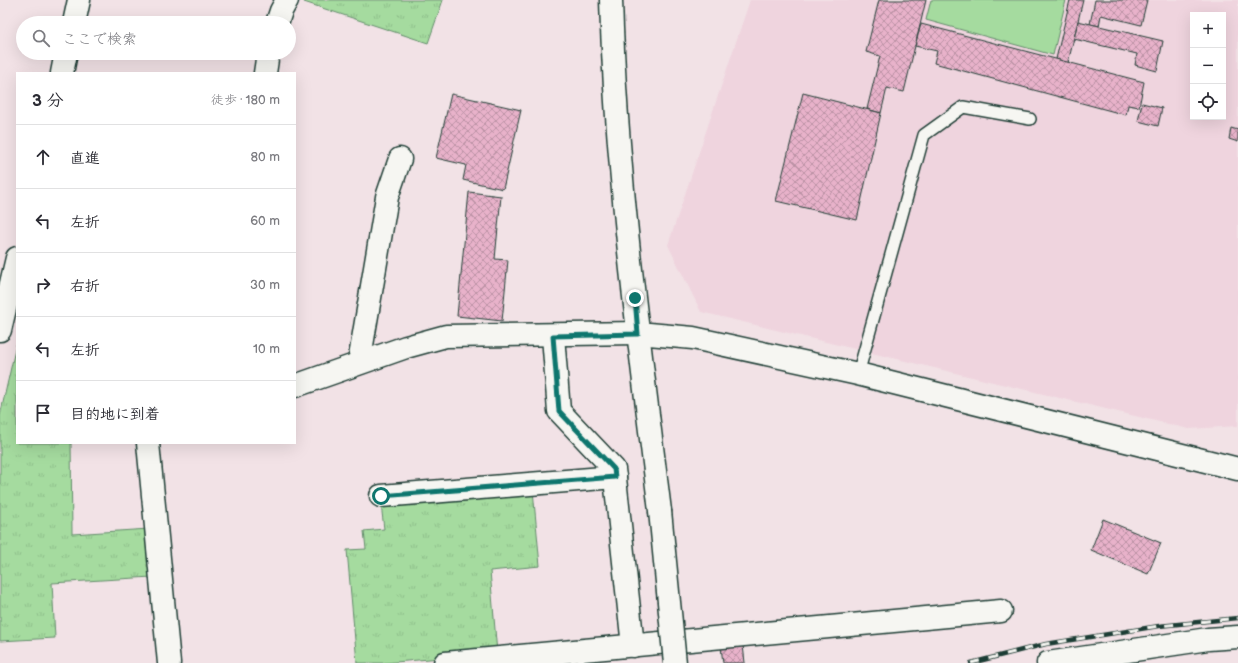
<!DOCTYPE html>
<html lang="ja">
<meta charset="utf-8">
<style>
:root{--surface:#fff;--page:#f7f7f7;--text:#2b2b33;--muted:#7c7c81;--line:#e1e1e2}
body{margin:0;font-family:"Balsamiq Sans","Klee One",sans-serif;background:var(--page);color:var(--text)}
.controls{position:absolute;right:12px;top:12px;display:grid;overflow:hidden;border-radius:0px;box-shadow:0 4px 16px #0002}
.controls button{width:36px;height:36px;display:grid;place-items:center;padding:0;border:0;border-bottom:1px solid var(--line);background:var(--surface);color:var(--text);font:20px sans-serif}
.stop{position:absolute;width:12px;height:12px;margin:-9px;border:3px solid #0f766e;border-radius:50%;background:#fff}
.stop.end{background:#0f766e;border-color:#fff;box-shadow:0 1px 4px #0008}
.list{margin:0;padding:0;list-style:none}
h2{display:flex;justify-content:space-between;align-items:center;height:52px;margin:0;padding:0 16px;font-size:17px}
h2 small{font-size:13px;font-weight:400;color:var(--muted)}
.list li{display:grid;grid-template-columns:26px 1fr auto;gap:12px;align-items:center;box-sizing:border-box;height:64px;padding:0 16px;border-top:1px solid var(--line)}
.list b{display:block;font-size:15px;white-space:nowrap}
.list em{font-size:13px;font-style:normal;color:var(--muted)}
.icon{flex:none;width:22px;height:22px;fill:none;stroke:currentColor;stroke-width:2;stroke-linecap:round;stroke-linejoin:round}
.map{position:relative;flex:none;width:1238px;height:663px;overflow:hidden}
.search{position:absolute;background:var(--surface);box-shadow:0 4px 16px #0002;left:16px;top:16px;width:280px;height:44px;display:flex;align-items:center;gap:10px;box-sizing:border-box;padding:0 14px;border-radius:22px;color:var(--muted);font-size:15px}
.panel{position:absolute;background:var(--surface);box-shadow:0 4px 16px #0002;left:16px;top:72px;width:280px;height:372px;border-radius:0px}
.map>svg:first-child{display:block}
</style>
<div class="map">
<svg width="1238" height="663" viewBox="0 0 1238 663">
<defs>
<pattern id="grass-tufts" width="24" height="20" patternUnits="userSpaceOnUse"><rect width="24" height="20" fill="#a5db9f"/><path d="M3 7l-1-3M5 7V3M7 7l1-3M15 17l-1-3M17 17v-4M19 17l1-3" fill="none" stroke="#8ebd8a"/></pattern>
<pattern id="building-cross-hatch" width="8" height="8" patternUnits="userSpaceOnUse"><rect width="8" height="8" fill="#e8b2ca"/><path d="M0 0l8 8M0 8l8-8" fill="none" stroke="#bb92a5"/></pattern>
</defs>
<rect width="100%" height="100%" fill="#f2e2e6"/>
<filter id="ink" filterUnits="userSpaceOnUse"><feTurbulence type="fractalNoise" baseFrequency=".025" numOctaves="2"/><feDisplacementMap in="SourceGraphic" scale="8" xChannelSelector="R" yChannelSelector="G"/><feConvolveMatrix kernelMatrix="1 2 1 2 8 2 1 2 1" color-interpolation-filters="sRGB"/></filter>
<g filter="url(#ink)">
<path fill="#efd4de" fill-rule="evenodd" d="M750,0H1238V426L1189,429L701,312L668,245ZM1193,15H1223V117H1193Z"/>
<g fill="url(#grass-tufts)" stroke="#628c6a">
<path d="M305,0H443L428,43L304,2Z"/>
<path d="M17,341V443H71L72,534L149,529L152,577L52,583L55,638L0,641V416Z"/>
<path d="M533,490L540,566L490,571L497,653L384,663H357L347,550L366,549L364,531L384,529L381,504Z"/>
</g>
<path fill="#a5db9f" stroke="#628c6a" d="M931,0H1066L1053,55L926,20Z"/>
<g fill="url(#building-cross-hatch)" stroke="#1f3d34">
<path d="M879,0H926L904,92L887,88L881,113L867,109L880,56L866,52Z"/>
<path d="M1070,0H1083L1068,63L1056,59Z"/>
<path d="M1095,0H1147L1141,25L1101,15L1099,26L1090,24Z"/>
<path d="M1078,21L1163,41L1157,71L1135,65L1137,54L1074,39Z"/>
<path d="M921,24L1144,82L1139,107L1128,105L1126,115L934,63L937,51L915,46Z"/>
<path d="M803,93L881,113L857,220L776,201Z"/>
<path d="M451,94L521,110L503,189L463,180L466,165L436,158Z"/>
<path d="M1142,103L1162,108L1158,126L1138,121Z"/>
<path d="M1231,128L1238,130V142L1229,139Z"/>
<path d="M469,192L501,196L495,259L508,260L502,321L457,316Z"/>
<path d="M1103,519L1161,543L1148,574L1091,550Z"/>
<path d="M743,645L745,663H723L721,647Z"/>
</g>
<g fill="none" stroke-linecap="round" stroke-linejoin="round">
<g stroke="#1f3d34" stroke-width="14">
<path id="service" d="M858,374L924,135L963,107L1030,119"/>
</g>
<g stroke="#1f3d34" stroke-width="25">
<g id="minor">
<path d="M74,23L79,0"/>
<path d="M277,23L281,11L287,0"/>
<path d="M62,73L66,53"/>
<path d="M265,73L268,53"/>
<path d="M0,330L17,258"/>
<path d="M553,336L559,411L614,469L633,646"/>
<path d="M359,363L387,197L400,159"/>
<path d="M295,386L406,347L446,336L638,333"/>
<path d="M148,443L169,663"/>
<path d="M381,496L615,477"/>
<path d="M445,663L1001,611"/>
<path d="M1048,663L1208,639L1238,637"/>
</g>
</g>
<g stroke="#1f3d34" stroke-width="25">
<g id="tertiary">
<path d="M611,0C616,171 639,342 660,511"/>
<path d="M638,333L693,338L858,374L1238,469"/>
</g>
</g>
<use href="#service" stroke="#f6f6f2" stroke-width="11"/>
<use href="#minor" stroke="#f6f6f2" stroke-width="22"/>
<use href="#tertiary" stroke="#f6f6f2" stroke-width="22"/>
<g stroke="#1f3d34" stroke-width="4.5">
<path id="rail" d="M971,663L1046,644L1159,626L1238,618"/>
</g>
<use href="#rail" stroke="#f6f6f2" stroke-width="3" stroke-dasharray="9" stroke-linecap="butt"/>
<g stroke="#1f3d34" stroke-width="25" stroke-linecap="butt">
<path id="tertiary-bridge" d="M660,511L675,663"/>
</g>
<use href="#tertiary-bridge" stroke="#f6f6f2" stroke-width="22"/>
</g>
</g>
<g fill="none" stroke-linecap="round" stroke-linejoin="round" filter="url(#ink)">
<path stroke="#0f766e" stroke-width="5" d="M381,496L615,477L614,469L559,411L553,336L638,334L635,298"/>
</g>
</svg>
<div class="controls">
<button>+</button>
<button>−</button>
<button><svg class="icon" aria-label="locate" viewBox="0 0 24 24"><circle cx="12" cy="12" r="6"/><path d="M12 2v4M12 18v4M2 12h4M18 12h4"/></svg></button>
</div>
<div class="stop" style="left:381px;top:496px"></div>
<div class="stop end" style="left:635px;top:298px"></div>
<div class="search"><svg class="icon" aria-label="search" viewBox="0 0 24 24"><circle cx="10" cy="10" r="6"/><path d="M15 15l6 6"/></svg>ここで検索</div>
<section class="panel">
<h2>3 分<small>徒歩 · 180 m</small></h2>
<ul class="list">
<li><svg class="icon" aria-label="ahead" viewBox="0 0 24 24"><path d="M12 20V5M6 11l6-6 6 6"/></svg><div><b>直進</b></div><em>80 m</em></li>
<li><svg class="icon" aria-label="left" viewBox="0 0 24 24"><path d="M17 20v-9H6M10 6l-5 5 5 5"/></svg><div><b>左折</b></div><em>60 m</em></li>
<li><svg class="icon" aria-label="right" viewBox="0 0 24 24"><path d="M7 20v-9h11M14 6l5 5-5 5"/></svg><div><b>右折</b></div><em>30 m</em></li>
<li><svg class="icon" aria-label="left" viewBox="0 0 24 24"><path d="M17 20v-9H6M10 6l-5 5 5 5"/></svg><div><b>左折</b></div><em>10 m</em></li>
<li><svg class="icon" aria-label="arrive" viewBox="0 0 24 24"><path d="M6 21V4h12l-3 4 3 4H6"/></svg><div><b>目的地に到着</b></div></li>
</ul>
</section>
</div>
